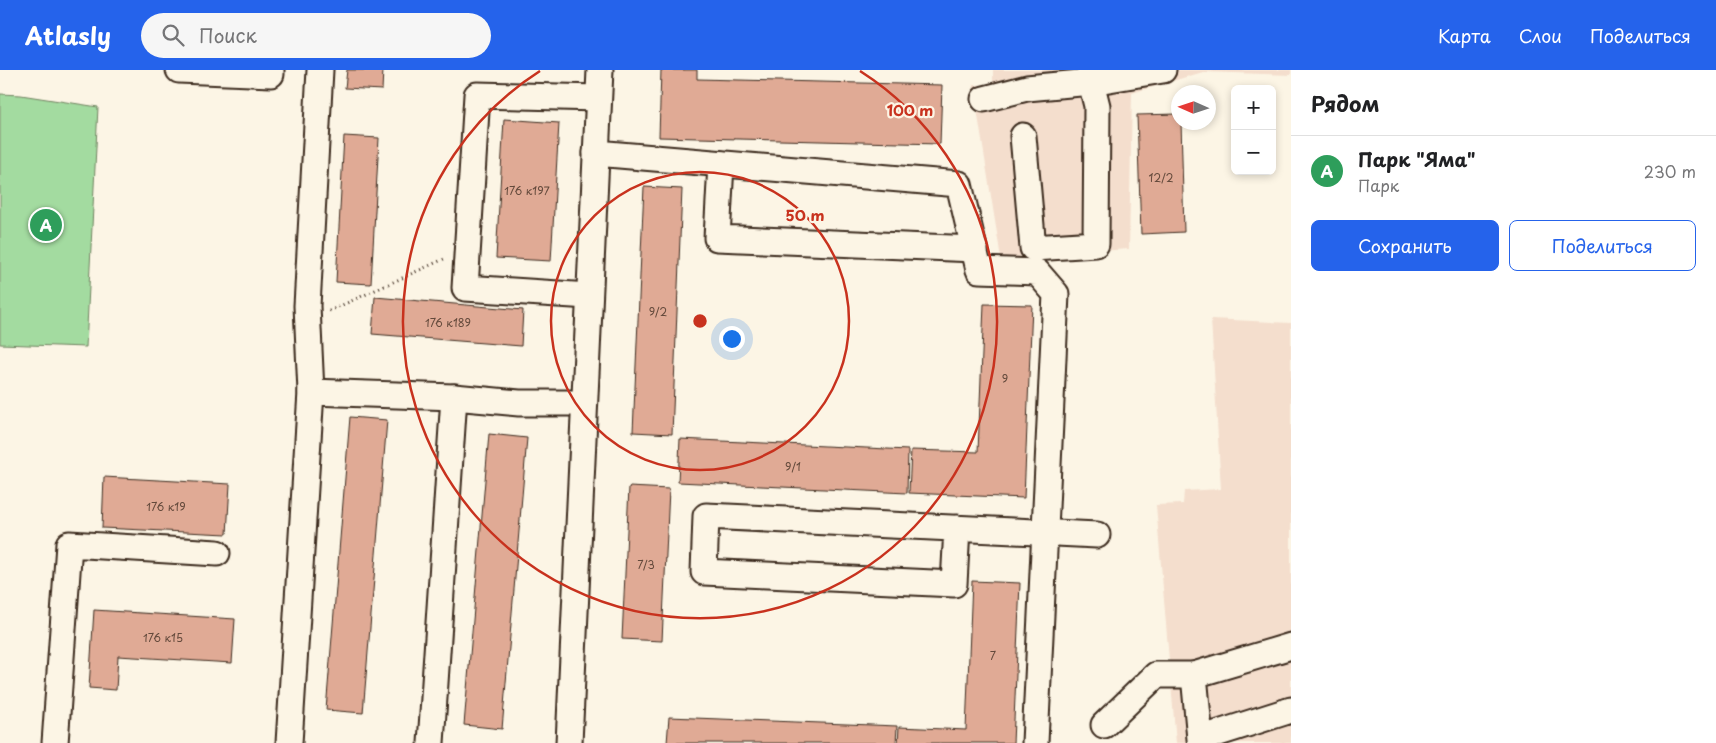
<!DOCTYPE html>
<html lang="ru">
<meta charset="utf-8">
<style>
:root{--surface:#fff;--page:#f6f6f6;--text:#202124;--muted:#757577;--line:#e0e0e0;--accent:#2563eb}
body{margin:0;font-family:"Playpen Sans",sans-serif;background:var(--page);color:var(--text)}
.controls{position:absolute;right:15px;top:15px;display:grid;overflow:hidden;border-radius:8px;box-shadow:0 2px 8px #0003}
.controls button{width:45px;height:45px;display:grid;place-items:center;padding:0;border:0;border-bottom:1px solid var(--line);background:var(--surface);color:var(--text);font:25px sans-serif}
.compass{position:absolute;left:1171px;top:15px;width:45px;height:45px;border-radius:50%;background:var(--surface);box-shadow:0 2px 8px #0003;rotate:273deg}
.you{position:absolute;left:731px;top:268px;width:18px;height:18px;margin:-12px;border:4px solid #fff;border-radius:50%;background:#1a73e8;box-shadow:0 0 0 8px #1a73e833}
.badge{display:grid;place-items:center;width:32px;height:32px;border-radius:50%;background:var(--accent);color:#fff;font-size:16px;font-weight:700}
.pin{position:absolute;translate:-50% -50%;border:2px solid #fff;box-shadow:0 1px 5px #0006}
.list{margin:0;padding:0;list-style:none}
h2{display:flex;justify-content:space-between;align-items:center;height:65px;margin:0;padding:0 20px;font-size:21px}
h2 small{font-size:16px;font-weight:400;color:var(--muted)}
.list li{display:grid;grid-template-columns:32px 1fr auto;gap:15px;align-items:center;box-sizing:border-box;height:70px;padding:0 20px;border-top:1px solid var(--line)}
.list b{display:block;font-size:19px;white-space:nowrap}
.list p{margin:0;font-size:16px;white-space:nowrap;color:var(--muted)}
.list em{font-size:16px;font-style:normal;color:var(--muted)}
.actions{display:flex;gap:10px;padding:15px 20px}
.actions a{flex:1;padding:11px 0;border:1px solid var(--accent);border-radius:8px;text-align:center;font-size:18px;color:var(--accent)}
.actions .main{background:var(--accent);color:#fff}
.icon{flex:none;width:28px;height:28px;fill:none;stroke:currentColor;stroke-width:2;stroke-linecap:round;stroke-linejoin:round}
.map{position:relative;flex:none;width:1291px;height:673px;overflow:hidden}
header{display:flex;align-items:center;gap:30px;box-sizing:border-box;height:70px;padding:0 25px;background:var(--accent);color:#fff}
header strong{font-size:24px}
nav{display:flex;gap:28px;margin-inline-start:auto;font-size:18px}
.search{width:350px;height:45px;background:var(--page);display:flex;align-items:center;gap:12px;box-sizing:border-box;padding:0 18px;border-radius:28px;color:var(--muted);font-size:19px}
main{display:flex}
aside{flex:1;background:var(--surface)}
.map>svg:first-child{display:block}
</style>
<header>
<strong>Atlasly</strong>
<div class="search"><svg class="icon" aria-label="search" viewBox="0 0 24 24"><circle cx="10" cy="10" r="6"/><path d="M15 15l6 6"/></svg>Поиск</div>
<nav><a>Карта</a><a>Слои</a><a>Поделиться</a></nav>
</header>
<main>
<div class="map">
<svg width="1291" height="673" viewBox="0 0 1291 673">
<rect width="100%" height="100%" fill="#fcf5e5"/>
<filter id="ink" filterUnits="userSpaceOnUse"><feTurbulence type="fractalNoise" baseFrequency=".02" numOctaves="2"/><feDisplacementMap in="SourceGraphic" scale="10" xChannelSelector="R" yChannelSelector="G"/><feConvolveMatrix kernelMatrix="1 2 1 2 8 2 1 2 1" color-interpolation-filters="sRGB"/></filter>
<g filter="url(#ink)">
<g fill="#f4decd">
<path d="M993,0H1291V5L1203,2L1132,23L1129,179L1001,188L973,15H993Z"/>
<path d="M1211,249L1291,253V673H1176L1156,435L1183,434L1184,421L1221,419Z"/>
</g>
<path fill="#a3dba0" stroke="#6f825f" d="M0,24L21,25L98,37L86,277L0,274Z"/>
<g fill="#e0aa95" stroke="#3b2a1e">
<path d="M347,0H383L382,20L345,18Z"/>
<path d="M661,0H697V9L942,15L940,74L659,67Z"/>
<path d="M1178,44V52H1181L1184,162L1141,164L1137,45Z"/>
<path d="M504,49L559,53L551,191L496,188Z"/>
<path d="M344,66L379,68L371,214L336,212Z"/>
<path d="M644,117L682,119L672,364L633,362Z"/>
<path d="M375,227L523,240L521,276L372,264Z"/>
<path d="M984,234L1032,235L1024,428L909,423L911,380L978,382Z"/>
<path d="M350,347L387,350L363,643L326,640Z"/>
<path d="M489,364L527,368L502,659L464,655Z"/>
<path d="M680,369L908,380L907,423L678,412Z"/>
<path d="M104,407L230,414L227,464L102,458Z"/>
<path d="M629,417L669,419L662,571L622,569Z"/>
<path d="M972,511L1020,513L1013,673H898L899,657L966,660Z"/>
<path d="M94,540L235,549L232,593L118,586L116,620L89,618Z"/>
<path d="M669,647L897,656L896,673H667Z"/>
</g>
<g fill="none" stroke-linecap="round" stroke-linejoin="round">
<g stroke="#3b2a1e" stroke-width="29">
<g id="minor">
<path d="M179,0L271,4V0"/>
<path d="M984,29L1027,18L1091,12L1163,0"/>
<path d="M1023,66L1033,178L1096,174L1097,36L1091,12L1090,0"/>
<path d="M596,83L959,114L979,200L1037,202L1056,224L1035,673"/>
<path d="M721,94L717,168L975,179"/>
<path d="M589,226L465,218L477,25L598,28"/>
<path d="M311,322L307,236L320,0"/>
<path d="M957,458L954,514L704,502L706,446L1097,465"/>
<path d="M1291,576L1194,605L1200,669L1291,640"/>
<path d="M1104,655L1156,605H1194"/>
<path d="M55,673L69,474L217,483"/>
<path d="M289,673L311,322L454,327L519,333H584"/>
<path d="M431,673L454,327"/>
<path d="M569,673L600,0"/>
</g>
</g>
<path stroke="#3b2a1e" stroke-width="3" stroke-dasharray="1 4" stroke-linecap="butt" d="M329,241L444,189"/>
<use href="#minor" stroke="#fcf5e5" stroke-width="25"/>
</g>
</g>
<g fill="none" stroke="#c8321e" stroke-width="2.5">
<circle cx="700" cy="251" r="149"/>
<path d="M860 1A297 297 0 1 1 540 1"/>
</g>
<g text-anchor="middle" dominant-baseline="central" stroke-width="4.5" stroke-linejoin="round" paint-order="stroke">
<g font-size="11" fill="#644a3c">
<text x="1161" y="107">12/2</text>
<text x="527" y="120">176 к197</text>
<text x="658" y="241">9/2</text>
<text x="448" y="252">176 к189</text>
<text x="1005" y="308">9</text>
<text x="793" y="396">9/1</text>
<text x="166" y="436">176 к19</text>
<text x="646" y="494">7/3</text>
<text x="163" y="567">176 к15</text>
<text x="993" y="585">7</text>
</g>
</g>
<circle cx="700" cy="251" r="8" fill="#c8321e" stroke="#fcf5e5" stroke-width="2.5"/>
<g font-size="15" text-anchor="middle" font-weight="bold" fill="#c8321e" stroke="#fcf5e5" stroke-width="4.5" stroke-linejoin="round" paint-order="stroke">
<text x="910" y="46">100 m</text>
<text x="805" y="151">50 m</text>
</g>
</svg>
<div class="controls">
<button>+</button>
<button>−</button>
</div>
<svg class="compass" viewBox="-18 -18 36 36"><path d="M0-13l5 13h-10z" fill="#e53935"/><path d="M0 13l5-13h-10z" fill="#757577"/></svg>
<div class="you"></div>
<div class="pin badge" style="left:46px;top:155px;background:#2e9e5b">A</div>
</div>
<aside>
<h2>Рядом<small></small></h2>
<ul class="list">
<li><span class="badge" style="background:#2e9e5b">A</span><div><b>Парк &quot;Яма&quot;</b><p>Парк</p></div><em>230 m</em></li>
</ul>
<div class="actions"><a class="main">Сохранить</a><a>Поделиться</a></div>
</aside>
</main>
